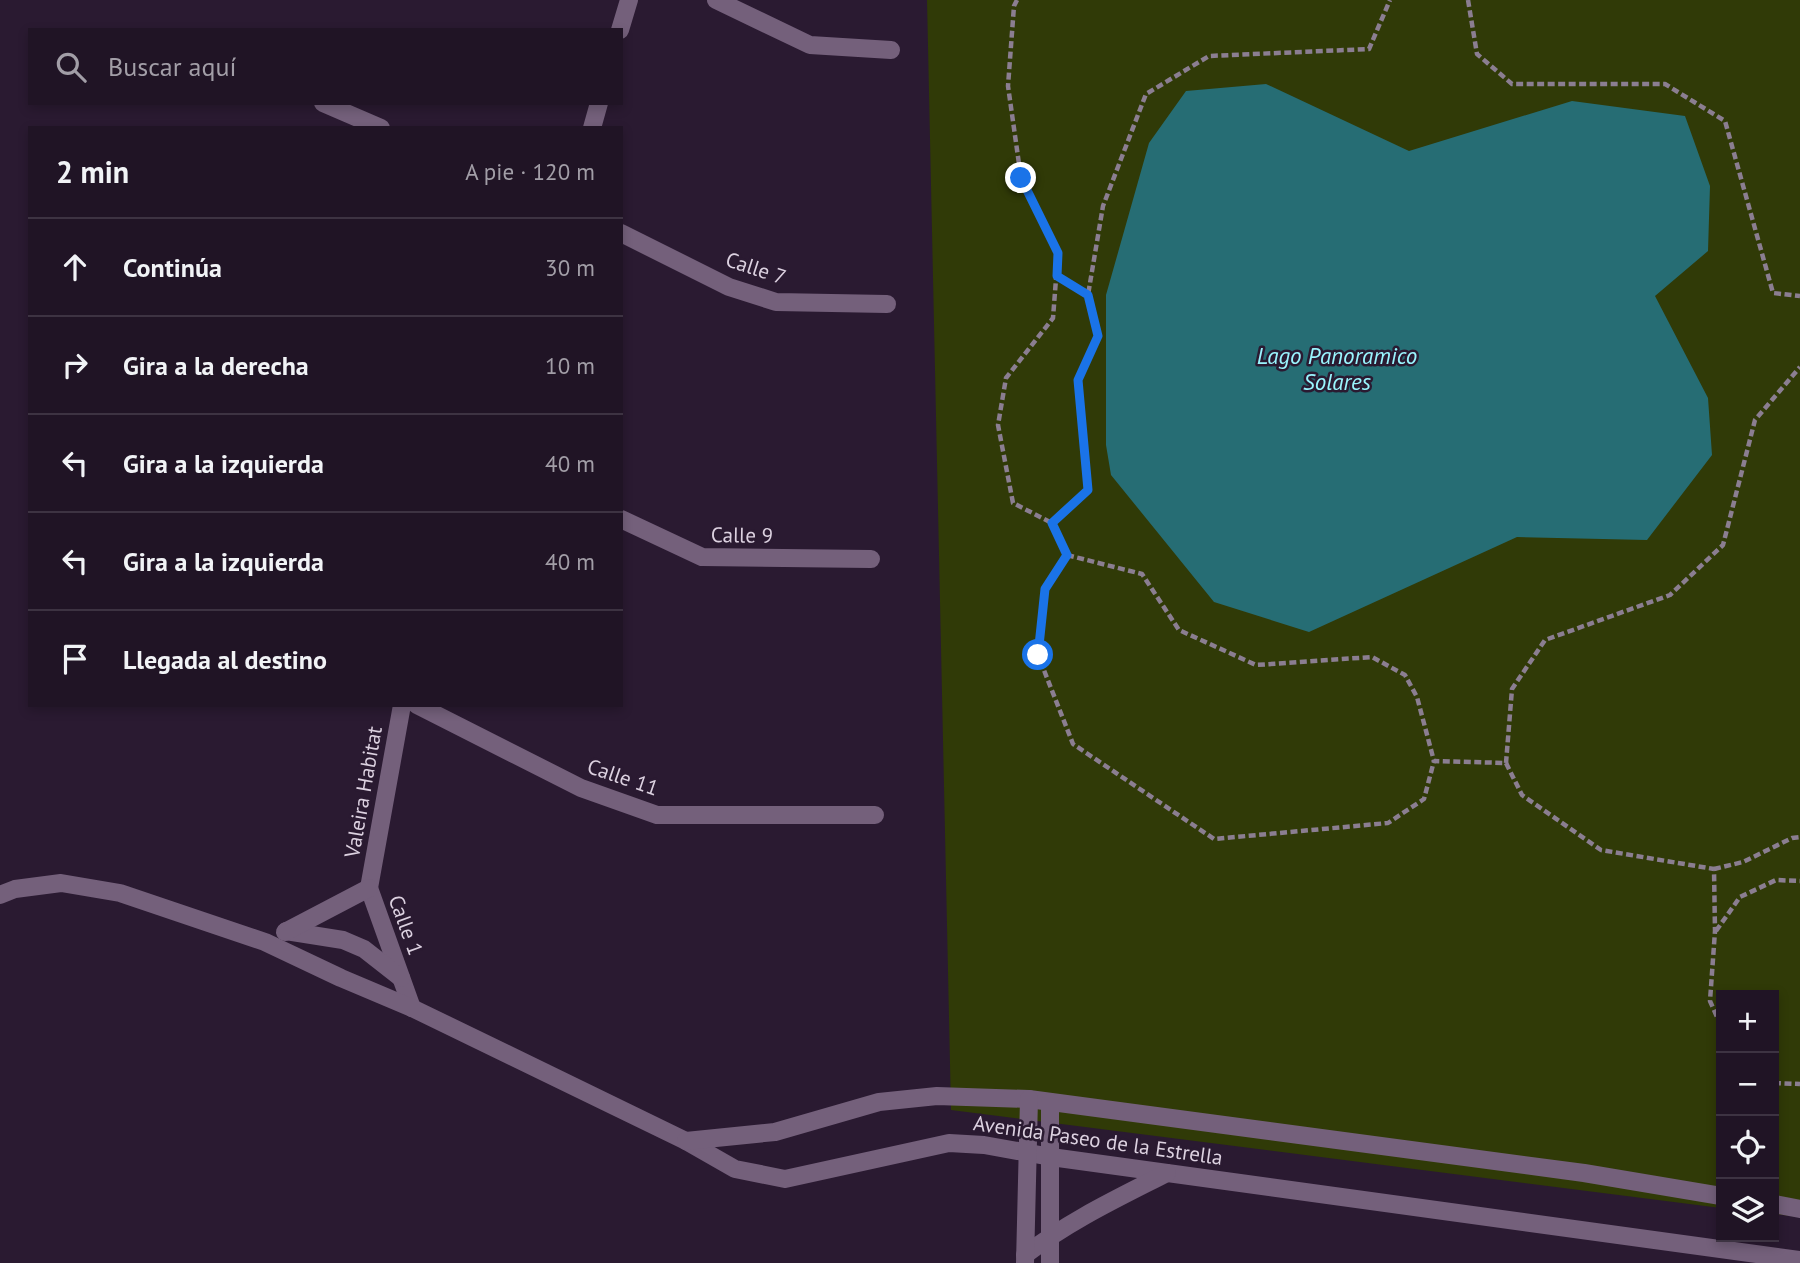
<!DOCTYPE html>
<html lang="es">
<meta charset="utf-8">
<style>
:root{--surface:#201425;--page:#2d2132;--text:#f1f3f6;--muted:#a29ea7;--line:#3d3342}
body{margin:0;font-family:"PT Sans",sans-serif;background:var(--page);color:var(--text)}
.controls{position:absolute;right:21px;bottom:21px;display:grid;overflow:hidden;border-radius:0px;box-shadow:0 4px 10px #0003}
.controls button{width:63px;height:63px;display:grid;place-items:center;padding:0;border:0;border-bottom:2px solid var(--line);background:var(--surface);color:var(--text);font:35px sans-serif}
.stop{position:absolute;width:21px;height:21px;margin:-16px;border:5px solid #1a73e8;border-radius:50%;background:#fff}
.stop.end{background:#1a73e8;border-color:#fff;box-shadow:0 2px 7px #0008}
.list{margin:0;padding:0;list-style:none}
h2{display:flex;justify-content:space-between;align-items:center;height:91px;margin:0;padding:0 28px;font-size:30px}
h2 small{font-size:23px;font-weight:400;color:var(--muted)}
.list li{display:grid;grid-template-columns:46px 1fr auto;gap:21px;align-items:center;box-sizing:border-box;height:98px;padding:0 28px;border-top:2px solid var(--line)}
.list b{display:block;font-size:26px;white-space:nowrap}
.list em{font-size:23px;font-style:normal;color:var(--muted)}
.icon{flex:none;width:38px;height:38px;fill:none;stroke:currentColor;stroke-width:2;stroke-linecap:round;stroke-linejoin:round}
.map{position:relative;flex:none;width:1800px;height:1263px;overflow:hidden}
.search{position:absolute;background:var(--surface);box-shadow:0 4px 10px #0003;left:28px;top:28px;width:595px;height:77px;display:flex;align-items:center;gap:18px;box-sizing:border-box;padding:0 24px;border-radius:0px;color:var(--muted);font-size:26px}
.panel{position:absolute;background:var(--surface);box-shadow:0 4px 10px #0003;left:28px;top:126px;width:595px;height:581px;border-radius:0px}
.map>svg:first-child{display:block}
</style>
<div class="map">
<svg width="1800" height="1263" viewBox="0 0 1800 1263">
<rect width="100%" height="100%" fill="#2a1a31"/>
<path fill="#303a07" d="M927,0H1800V1217L1774,1214V995H1721V1208L951,1110Z"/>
<path fill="#266d74" d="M1266,84L1409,151L1572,101L1685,116L1710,186L1708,251L1655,296L1708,398L1712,455L1647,540L1517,537L1309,632L1214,602L1111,475L1106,445V295L1149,143L1186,91Z"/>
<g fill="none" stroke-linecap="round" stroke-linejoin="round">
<g stroke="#8b7e91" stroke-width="4.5" stroke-dasharray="7 3.5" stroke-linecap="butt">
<path d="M1017,0L1014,6L1008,86L1021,178L1058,253L1053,318L1006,378L998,425L1013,503L1052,523L1067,555L1045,589L1038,655L1073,744L1214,839L1388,823L1424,799L1434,761"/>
<path d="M1468,0L1477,54L1512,84H1665L1725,121L1773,293L1800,296"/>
<path d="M1057,276L1088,295"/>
<path d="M1052,523L1088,490L1078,380L1098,336L1088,295L1103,206L1146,94L1209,56L1369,49L1390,0"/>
<path d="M1067,555L1142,574L1179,630L1256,665L1372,657L1405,675L1417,697L1434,761L1506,763L1512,689L1545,640L1670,595L1723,545L1755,420L1800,367"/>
<path d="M1506,763L1522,795L1601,850L1714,869L1715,931L1710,1001L1721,1026"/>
<path d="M1714,869L1743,862L1792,838L1800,837"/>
<path d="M1716,931L1740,897L1776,880L1800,881"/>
<path d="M1774,1083L1800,1084"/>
</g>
<g stroke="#74607b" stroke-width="18">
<path d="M716,0L810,45L891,50"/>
<path d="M620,30L629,0"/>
<path d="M323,103L381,128"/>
<path d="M592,128L599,103"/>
<path d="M621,233L729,287L776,302L887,304"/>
<path d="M621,519L702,557L871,559"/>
<path d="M417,705L581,788L657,815H875"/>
<path d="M369,888L402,705"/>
<path d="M369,888L412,1008"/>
<path d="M0,895L15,889L61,883L120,893L265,942L341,978L412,1008L686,1141L735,1169L785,1179L949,1143L984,1145L1051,1157L1800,1260"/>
<path d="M286,931L343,940L364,949L401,978"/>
<path d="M285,932L369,888"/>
<path d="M686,1141L775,1132L879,1102L937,1096L1029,1099L1584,1173L1721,1196"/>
<path d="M1774,1204L1800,1209"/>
<path d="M1025,1255C1069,1221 1118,1198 1167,1173"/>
<path d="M1025,1263L1029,1099"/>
<path d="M1050,1263V1102"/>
</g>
</g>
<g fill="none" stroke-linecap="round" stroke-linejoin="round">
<path stroke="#1a73e8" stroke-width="9" d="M1021,178L1058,253L1057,276L1088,295L1098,336L1078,380L1088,490L1052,523L1067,555L1045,589L1038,655"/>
</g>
<g text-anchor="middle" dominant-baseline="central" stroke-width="5" stroke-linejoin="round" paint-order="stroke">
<g font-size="21" fill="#dcd1e0" stroke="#2a1a31">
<text transform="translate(756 268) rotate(18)">Calle 7</text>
<text transform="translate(742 535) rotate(1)">Calle 9</text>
<text transform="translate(623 777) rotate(19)">Calle 11</text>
<text transform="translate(363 792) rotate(-80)">Valeira Habitat</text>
<text transform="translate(406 925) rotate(70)">Calle 1</text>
<text transform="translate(1098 1140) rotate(8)">Avenida Paseo de la Estrella</text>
</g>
<g font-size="23" font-style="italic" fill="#9af5fe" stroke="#2a1a31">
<text x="1337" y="355">Lago Panoramico<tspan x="1337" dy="26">Solares</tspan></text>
</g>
</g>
</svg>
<div class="controls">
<button>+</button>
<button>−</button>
<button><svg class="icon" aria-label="locate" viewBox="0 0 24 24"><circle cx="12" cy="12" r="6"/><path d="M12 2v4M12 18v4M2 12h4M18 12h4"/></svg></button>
<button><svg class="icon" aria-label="layers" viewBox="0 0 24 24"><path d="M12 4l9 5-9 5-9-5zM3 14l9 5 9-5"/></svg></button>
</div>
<div class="stop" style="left:1038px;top:655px"></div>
<div class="stop end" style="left:1021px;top:178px"></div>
<div class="search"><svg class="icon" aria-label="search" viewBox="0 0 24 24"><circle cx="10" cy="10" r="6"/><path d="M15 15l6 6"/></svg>Buscar aquí</div>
<section class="panel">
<h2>2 min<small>A pie · 120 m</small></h2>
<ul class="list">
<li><svg class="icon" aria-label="ahead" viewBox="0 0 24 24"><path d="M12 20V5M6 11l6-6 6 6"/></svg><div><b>Continúa</b></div><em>30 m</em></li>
<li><svg class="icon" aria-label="right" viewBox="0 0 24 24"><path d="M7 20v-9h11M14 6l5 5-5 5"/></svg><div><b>Gira a la derecha</b></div><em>10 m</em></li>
<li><svg class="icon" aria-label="left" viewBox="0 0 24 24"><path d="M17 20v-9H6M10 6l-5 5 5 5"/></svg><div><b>Gira a la izquierda</b></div><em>40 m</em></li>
<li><svg class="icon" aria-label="left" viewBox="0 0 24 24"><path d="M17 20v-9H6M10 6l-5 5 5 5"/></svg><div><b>Gira a la izquierda</b></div><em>40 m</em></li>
<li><svg class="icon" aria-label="arrive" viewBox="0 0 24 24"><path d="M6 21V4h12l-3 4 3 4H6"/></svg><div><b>Llegada al destino</b></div></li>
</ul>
</section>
</div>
